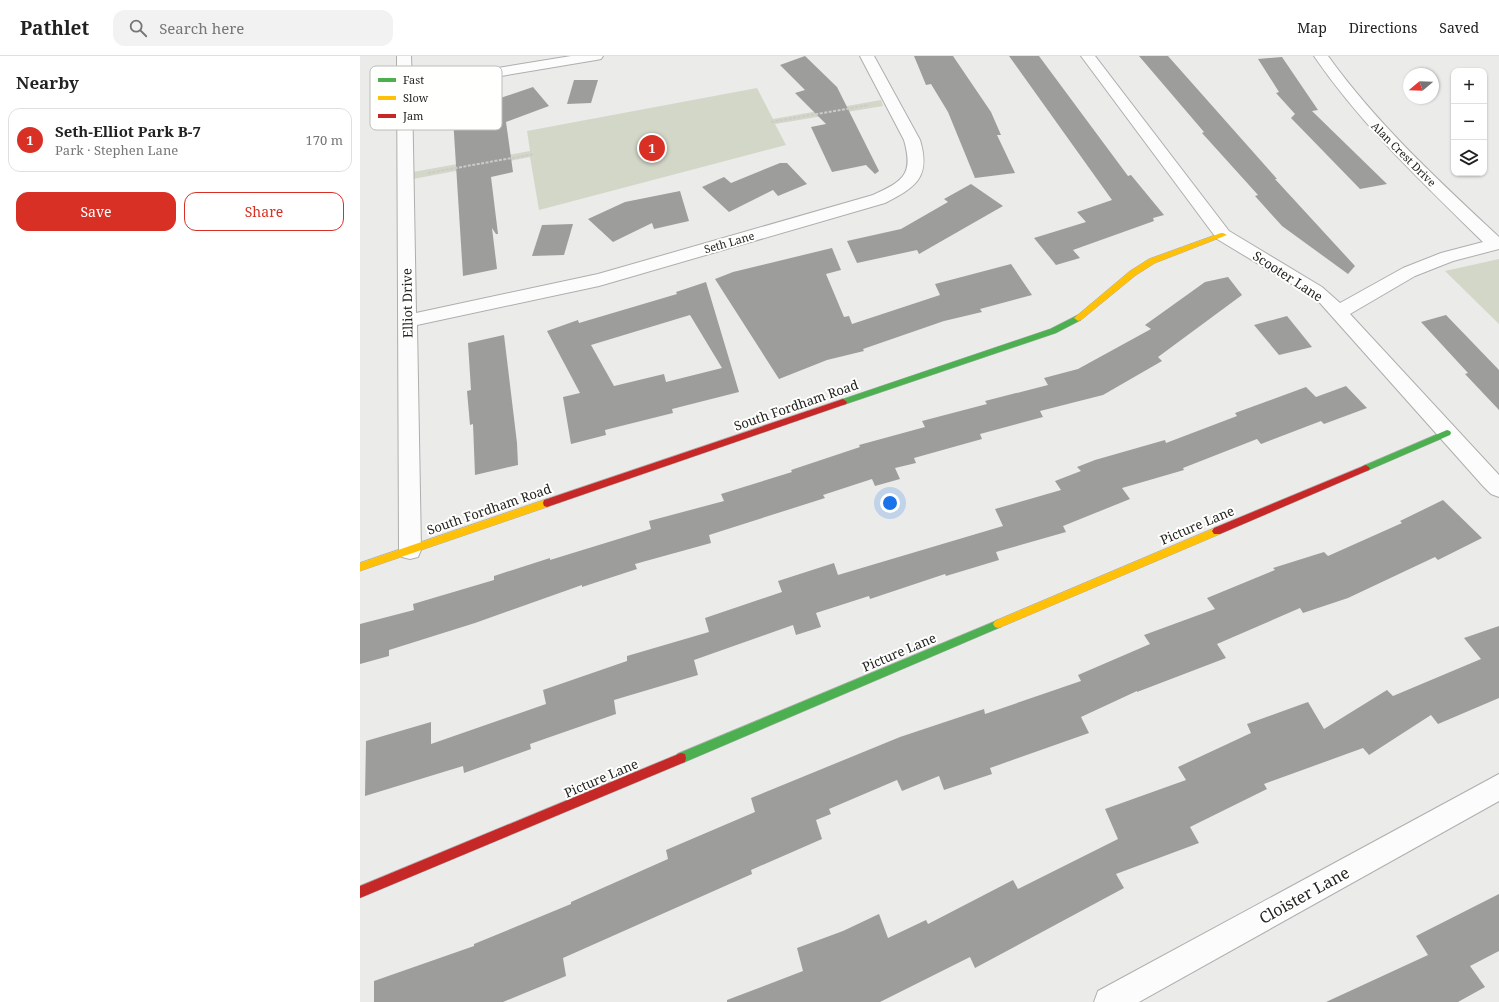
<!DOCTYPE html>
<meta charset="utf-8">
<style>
:root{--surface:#fff;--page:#f2f2f2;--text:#222;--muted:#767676;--line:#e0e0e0;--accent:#d93025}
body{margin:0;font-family:"Noto Serif",serif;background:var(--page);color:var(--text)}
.controls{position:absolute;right:12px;top:12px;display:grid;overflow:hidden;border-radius:8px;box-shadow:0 1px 3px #0004}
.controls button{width:36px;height:36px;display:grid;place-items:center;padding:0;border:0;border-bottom:1px solid var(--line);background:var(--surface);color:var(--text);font:20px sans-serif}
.compass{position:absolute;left:1043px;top:12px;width:36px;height:36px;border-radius:50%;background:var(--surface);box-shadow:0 1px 3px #0004;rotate:251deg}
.you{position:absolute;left:530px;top:447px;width:14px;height:14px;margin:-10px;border:3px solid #fff;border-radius:50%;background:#1a73e8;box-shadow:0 0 0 6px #1a73e833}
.badge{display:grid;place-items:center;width:26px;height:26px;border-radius:50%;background:var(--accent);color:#fff;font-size:13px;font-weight:700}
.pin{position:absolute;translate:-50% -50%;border:2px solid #fff;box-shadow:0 1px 4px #0006}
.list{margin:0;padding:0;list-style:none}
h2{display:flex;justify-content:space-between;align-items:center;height:52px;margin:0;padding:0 16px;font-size:17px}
h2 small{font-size:13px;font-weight:400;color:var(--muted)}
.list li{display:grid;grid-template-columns:26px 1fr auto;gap:12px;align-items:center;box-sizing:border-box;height:64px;margin:0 8px 8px;padding:0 8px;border:1px solid var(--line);border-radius:12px}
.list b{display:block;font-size:15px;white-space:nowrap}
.list p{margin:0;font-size:13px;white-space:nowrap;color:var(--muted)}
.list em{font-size:13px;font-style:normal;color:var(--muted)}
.actions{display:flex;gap:8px;padding:12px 16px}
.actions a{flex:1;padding:9px 0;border:1px solid var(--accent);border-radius:12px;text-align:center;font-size:14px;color:var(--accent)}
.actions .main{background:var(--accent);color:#fff}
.icon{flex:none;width:22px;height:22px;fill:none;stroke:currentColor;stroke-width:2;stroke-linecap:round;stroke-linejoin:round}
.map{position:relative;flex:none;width:1139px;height:946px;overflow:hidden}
header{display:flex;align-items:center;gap:24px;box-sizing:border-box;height:56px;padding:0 20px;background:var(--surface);border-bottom:1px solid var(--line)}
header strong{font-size:19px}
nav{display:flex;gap:22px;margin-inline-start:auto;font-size:14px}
.search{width:280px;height:36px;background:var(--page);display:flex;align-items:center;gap:10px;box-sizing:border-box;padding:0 14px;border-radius:12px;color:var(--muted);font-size:15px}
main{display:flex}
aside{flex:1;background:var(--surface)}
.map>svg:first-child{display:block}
</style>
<header>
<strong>Pathlet</strong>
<div class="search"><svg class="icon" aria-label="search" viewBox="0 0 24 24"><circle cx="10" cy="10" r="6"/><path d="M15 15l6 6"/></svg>Search here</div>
<nav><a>Map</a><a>Directions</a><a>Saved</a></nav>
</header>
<main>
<aside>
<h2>Nearby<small></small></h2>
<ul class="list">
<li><span class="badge">1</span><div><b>Seth-Elliot Park B-7</b><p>Park · Stephen Lane</p></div><em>170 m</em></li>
</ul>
<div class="actions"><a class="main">Save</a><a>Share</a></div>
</aside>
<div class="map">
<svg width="1139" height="946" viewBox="0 0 1139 946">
<rect width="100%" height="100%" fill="#ebebea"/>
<g fill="#d3d7c8">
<path d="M397,32L413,63L521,44L523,50L415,68L426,89L179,154L170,101L53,123V116L170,95L167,75Z"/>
<path d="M1139,203V268L1085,215Z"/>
</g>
<g fill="#9d9d9c" fill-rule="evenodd">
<path d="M445,0L477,31L519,115L515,118L506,109L472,116L451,71L466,68L435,37L445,34L420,9Z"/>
<path d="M554,0H593L631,56L641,79H637L655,117L615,122L588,56L571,28L566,29Z"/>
<path d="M649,0H679L768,120L771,119L804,159L793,162L794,165L713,194L720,202L696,209L674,182L726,166L717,156L752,144Z"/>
<path d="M779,0H808L917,123H915L995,210L988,218L922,170L895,140L898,139L842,77L844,76Z"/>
<path d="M922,1L958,54L952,55L1027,128L1000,133L931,62L935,58L916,37L919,36L898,3Z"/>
<path d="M214,24H238L231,47L207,48Z"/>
<path d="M173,31L189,50L146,66L153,116L131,121L138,178H136L132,172L137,213L103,220L92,46L122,41L123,48Z"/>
<path d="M420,107H427L447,128L418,140L413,134L369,156L342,131L364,121L371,127Z"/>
<path d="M611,128L643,150L559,198L557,194L497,207L487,185L541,173L588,146L584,143Z"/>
<path d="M320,135L329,165L294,173L292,167L253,186L228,163L265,146Z"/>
<path d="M213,168L204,199L172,200L182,169Z"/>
<path d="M472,192L481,214L466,218L484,261L489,260L492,268L580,239L575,228L651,208L672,239L620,253L622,256L584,265L503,293L504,295L467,304L419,323L355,223L373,216Z"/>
<path d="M868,221L882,239L798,301L802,305L743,339L680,355L683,361L620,378L622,383L554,402L556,407L535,412L540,423L515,430L512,423L463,439L465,442L349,479L351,487L275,508L277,513L222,531V529L115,567L29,594V600L0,608V568L54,554L53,548L134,524V520L190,502V504L291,473L289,465L364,445L361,438L432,416L431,414L500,391L499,389L565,371L562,365L627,348L625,345L688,329L684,322L718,313L791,273L785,269L845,226Z"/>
<path d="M346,226L379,336L312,353L313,357L245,374L246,379L211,388L203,341L220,337L187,275L218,264L219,267L317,238L316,236ZM330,259L362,312L306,326L304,318L254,330L231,289Z"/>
<path d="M1086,259L1139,314V354L1105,318L1108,317L1061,266Z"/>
<path d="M927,260L952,291L919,299L894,269Z"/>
<path d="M144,279L157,387L158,409L115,419L113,368L110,369L107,335L111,334L108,287Z"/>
<path d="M986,330L1007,352L964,368L961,365L901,388L897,383L823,412L824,414L762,432L770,443L703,470L706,476L636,496L639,504L586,520L585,518L510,543L509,540L456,557L461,571L436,579L433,569L334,604L338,619L254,644L256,658L170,688L171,693L104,717L103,710L5,740L6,685L71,666V688L186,648L183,634L267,605V600L349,576L345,562L422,536L418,525L474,507L478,519L643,470L635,453L701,434L695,425L721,415L717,411L735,404L805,384L806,387L877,360L875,357L946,331L956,341Z"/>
<path d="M1083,444L1122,482L1078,504L1075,501L988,542L943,557L940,552L857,588L866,602L777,636V635L721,661L729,677L630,712L632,718L584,734L579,720L542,735L537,724L469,753L471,758L456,764L462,783L391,814L392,818L203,902L206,920L143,946H14V925L114,890V888L211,848V846L308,803L306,794L395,756L391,742L540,681L624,653L625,658L721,625L718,619L790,588L784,579L855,553L847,542L915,514L913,512L964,496L968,500L1042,467L1040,465Z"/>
<path d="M1139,570V642L1078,668L1071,659L1009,699L1003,692L904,728L907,733L830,771L839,787L756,818L764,832L615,912L610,901L520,946H367V944L443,915L437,892L483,875L519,858L528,882L566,864L568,868L653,824L658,833L758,783L745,753L826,724L818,711L891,677L887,668L948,646L964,673L1027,634L1033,640L1121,603L1104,582Z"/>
<path d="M1139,838V895L1110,910L1125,931L1098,946H966L1068,899L1056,880Z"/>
</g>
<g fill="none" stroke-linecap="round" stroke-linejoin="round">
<g stroke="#aeaead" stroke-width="2">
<g id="street">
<path d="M37,0H51L52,26L211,0H243L241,3L236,4L52,35L56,257L238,218L513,139C543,125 554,119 544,84L500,0H514L560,84C571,121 556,131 525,147L239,230L57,269L61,494L58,501L50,503L42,501L39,494Z"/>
<path d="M721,0H735L869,175L962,231L980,247L1043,212L1081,197L1123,186C1063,127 1002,70 954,0H968C1017,68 1078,124 1139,181V193L1093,205L1055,220L990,258L1139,419V441L1131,438L1123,430L960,247L950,239L857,183Z"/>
<path d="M1139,718V745L779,946H734L738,935Z"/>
</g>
</g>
<g stroke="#aeaead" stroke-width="1">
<g id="fast">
<path d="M718,259L721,260V264L696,277L486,348L483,349L479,346L480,344L690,273Z"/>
<path d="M1087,374L1090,375L1091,377L1090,379L1009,414L1006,415L1002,412L1003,410Z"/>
<path d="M638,564L641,565L643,568L641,571L325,706L321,707L317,706L316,702L317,698Z"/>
</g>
</g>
<g stroke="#aeaead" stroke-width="1">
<g id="slow">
<path d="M861,177H863L867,179L795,207L776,219L721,264L718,265L714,262L770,215L789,203Z"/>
<path d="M187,443L190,444L191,447L190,450L0,515V507Z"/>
<path d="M857,471L860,472L862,475L860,478L641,571L638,572L635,571L633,568L635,565Z"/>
</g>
</g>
<g stroke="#aeaead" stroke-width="1">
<g id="jam">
<path d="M483,343L487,346L486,348L187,451L184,450L183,447L184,444Z"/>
<path d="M1006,409L1010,412L1009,414L860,478H854L852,475L854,472Z"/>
<path d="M321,697L325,698L326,702L325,706L0,842V830Z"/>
</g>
</g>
<g stroke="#cbcbcb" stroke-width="2" stroke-dasharray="3 1.5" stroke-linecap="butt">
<path d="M411,66L509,49"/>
<path d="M68,117L174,98"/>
</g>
<use href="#street" fill="#fcfcfc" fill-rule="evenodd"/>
<use href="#fast" fill="#4caf50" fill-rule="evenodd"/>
<use href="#slow" fill="#ffc107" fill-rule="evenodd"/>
<use href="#jam" fill="#c62828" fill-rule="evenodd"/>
</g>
<g text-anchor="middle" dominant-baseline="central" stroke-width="4" stroke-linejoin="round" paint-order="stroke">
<g font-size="11" fill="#242423" stroke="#fffffe">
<text transform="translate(1044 98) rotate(45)">Alan Crest Drive</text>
<text transform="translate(369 186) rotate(-16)">Seth Lane</text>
</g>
<g font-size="13" fill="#242423" stroke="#fffffe">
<text transform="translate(928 220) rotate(33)">Scooter Lane</text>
<text transform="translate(47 247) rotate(-91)">Elliot Drive</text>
<text transform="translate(436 349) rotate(-19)">South Fordham Road</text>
<text transform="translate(129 453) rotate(-19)">South Fordham Road</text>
<text transform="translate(837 469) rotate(-23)">Picture Lane</text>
<text transform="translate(539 596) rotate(-23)">Picture Lane</text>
<text transform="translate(241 722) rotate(-23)">Picture Lane</text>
</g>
<g font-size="16" fill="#242423" stroke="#fffffe">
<text transform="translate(944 839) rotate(-29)">Cloister Lane</text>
</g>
</g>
<rect x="10" y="10" width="132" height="64" rx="6" fill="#fffffe" stroke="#bdbdbc" stroke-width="1"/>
<rect x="18" y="22" width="18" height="4" fill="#4caf50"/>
<rect x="18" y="40" width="18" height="4" fill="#ffc107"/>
<rect x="18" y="58" width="18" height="4" fill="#c62828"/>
<g font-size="11" fill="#242423">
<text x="43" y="28">Fast</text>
<text x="43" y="46">Slow</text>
<text x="43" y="64">Jam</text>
</g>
</svg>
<div class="controls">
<button>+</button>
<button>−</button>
<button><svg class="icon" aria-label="layers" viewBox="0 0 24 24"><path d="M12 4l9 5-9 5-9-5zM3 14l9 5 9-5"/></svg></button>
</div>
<svg class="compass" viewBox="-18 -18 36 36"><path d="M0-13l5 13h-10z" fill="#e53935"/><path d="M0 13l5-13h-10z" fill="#767676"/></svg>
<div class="you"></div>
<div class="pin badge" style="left:292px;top:92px">1</div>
</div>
</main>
